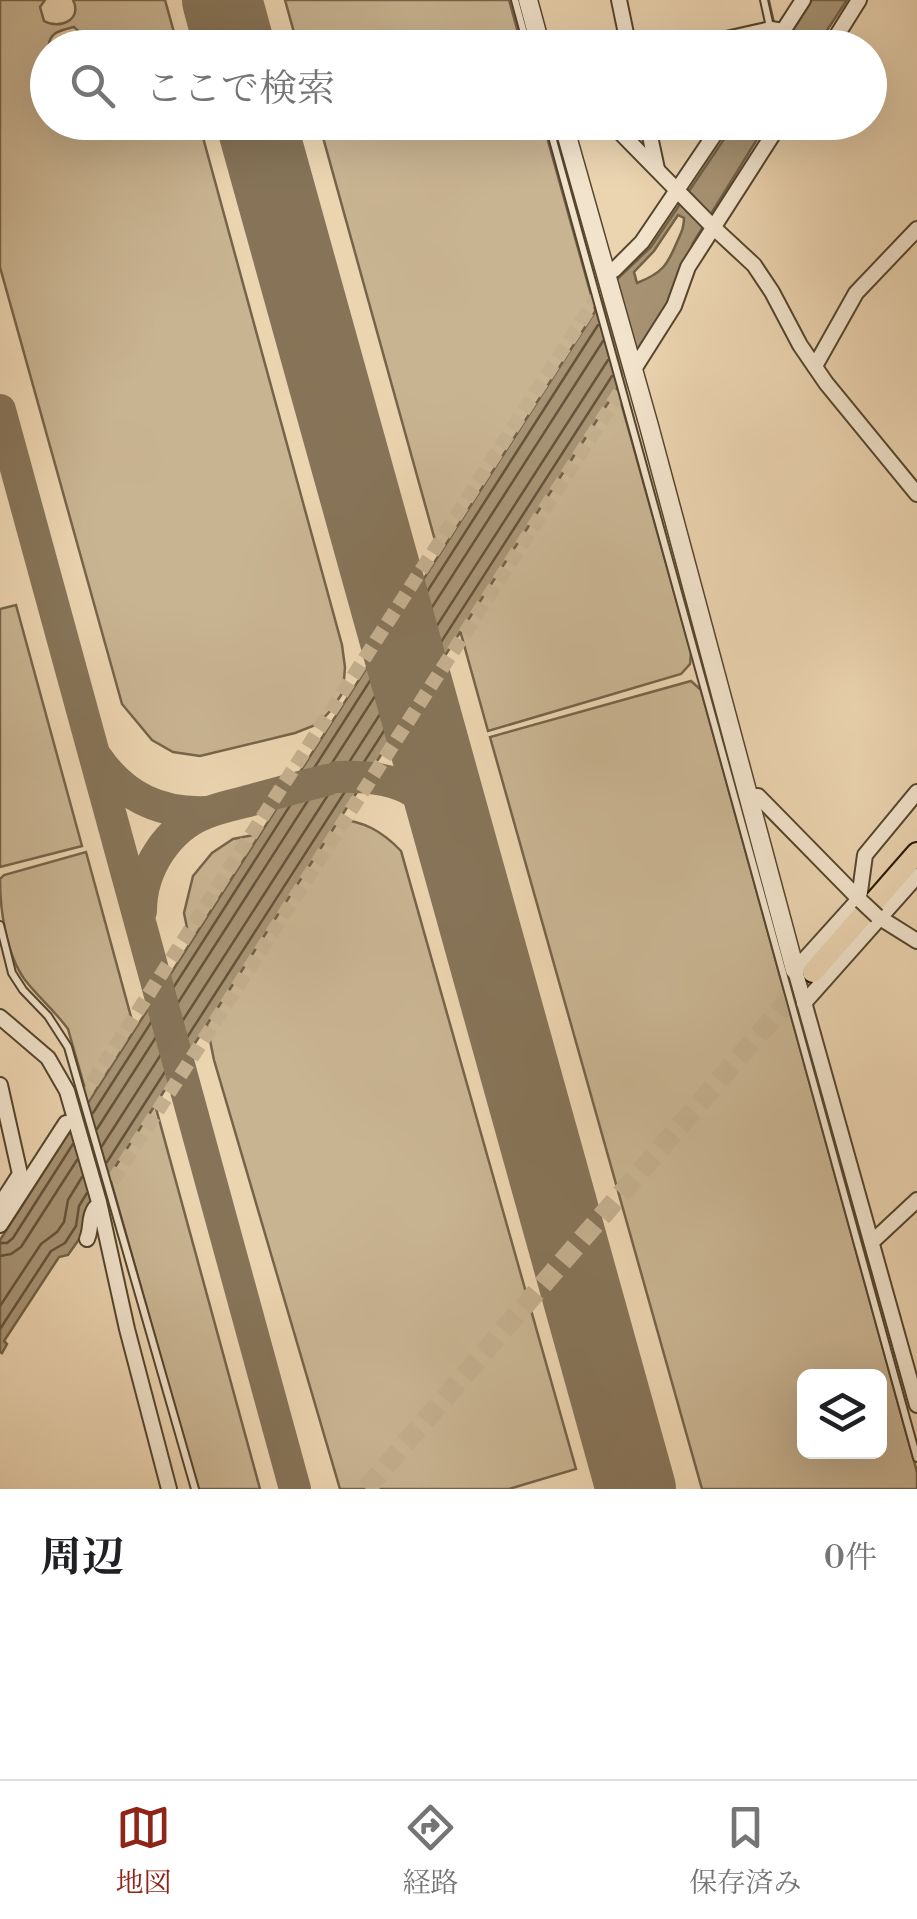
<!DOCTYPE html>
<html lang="ja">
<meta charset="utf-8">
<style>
:root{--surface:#fff;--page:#f6f6f6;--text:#202124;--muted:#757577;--line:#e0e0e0;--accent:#8f2418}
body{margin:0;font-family:"Libre Bodoni","Noto Serif JP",serif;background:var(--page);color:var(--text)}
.controls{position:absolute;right:30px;bottom:30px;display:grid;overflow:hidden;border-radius:15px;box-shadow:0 10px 40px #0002}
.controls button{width:90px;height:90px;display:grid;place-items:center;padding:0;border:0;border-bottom:2px solid var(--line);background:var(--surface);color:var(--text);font:50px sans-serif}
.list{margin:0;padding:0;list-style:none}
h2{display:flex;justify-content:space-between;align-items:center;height:130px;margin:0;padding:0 40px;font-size:42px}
h2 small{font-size:32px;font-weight:400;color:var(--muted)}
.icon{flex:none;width:55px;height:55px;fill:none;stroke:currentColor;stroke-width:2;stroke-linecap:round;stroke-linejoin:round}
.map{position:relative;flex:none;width:917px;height:1489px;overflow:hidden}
.search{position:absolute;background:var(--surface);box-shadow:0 10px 40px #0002;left:30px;right:30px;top:30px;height:110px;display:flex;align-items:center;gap:25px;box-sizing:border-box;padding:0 35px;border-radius:55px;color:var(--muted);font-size:38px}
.sheet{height:290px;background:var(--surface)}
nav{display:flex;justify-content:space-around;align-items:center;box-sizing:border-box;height:140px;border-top:2px solid var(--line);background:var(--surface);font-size:28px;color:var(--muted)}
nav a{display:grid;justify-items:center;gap:5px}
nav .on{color:var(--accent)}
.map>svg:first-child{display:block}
</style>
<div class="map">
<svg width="917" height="1489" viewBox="0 0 917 1489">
<rect width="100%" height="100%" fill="#ebd4b0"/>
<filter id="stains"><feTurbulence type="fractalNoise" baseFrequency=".002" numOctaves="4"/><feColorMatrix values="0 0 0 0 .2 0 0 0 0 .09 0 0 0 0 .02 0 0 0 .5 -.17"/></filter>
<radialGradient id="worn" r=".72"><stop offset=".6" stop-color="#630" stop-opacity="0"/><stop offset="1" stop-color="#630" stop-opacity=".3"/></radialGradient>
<g fill="#c9b492" stroke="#76644a" stroke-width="2.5" fill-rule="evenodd">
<path d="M0,0H45L40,7L44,21C59,30 83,20 73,0H165L178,47H84V36L74,27C62,30 48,32 49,47L48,48V122L199,123L342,645L345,667L343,692L332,709L318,724L295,733L200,756L173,752L152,740L122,704L0,267Z"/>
<path d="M285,0H509L522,47H298Z"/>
<path d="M319,123H543L691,653L690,664L681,674L488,731Z"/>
<path d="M16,605L82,846L0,867V609Z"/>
<path d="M691,681L701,690L917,1472V1489H702L490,737ZM804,1376H880V1452H804Z"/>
<path d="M336,819C364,821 382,831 401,851L576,1469L509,1489H340L214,1060L184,913L193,876L212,853L233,839Z"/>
<path d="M86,852L260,1489H198L68,1029C55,1011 39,998 25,980C6,954 0,910 0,879L4,875Z"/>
</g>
<g fill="#a79374" stroke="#726146" stroke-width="2.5" fill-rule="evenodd">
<path d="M812,0H847L816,47H782Z"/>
<path d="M735,123H767L693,243L670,307L88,1209L87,1228L68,1255L59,1257L4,1341L7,1344L2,1353L0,1352V1240L614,282L651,247ZM678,215L684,218C684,228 681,233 677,242C667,266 662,273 637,283L634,272L654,251Z"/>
</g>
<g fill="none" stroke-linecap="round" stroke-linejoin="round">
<g stroke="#65543a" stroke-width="2.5">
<path d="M93,1113L598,325"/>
<path d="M97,1129L603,341"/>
<path d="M102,1146L608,360"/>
<path d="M107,1162L612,376"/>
<path d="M0,1243H7L13,1238L73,1144"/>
<path d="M0,1256L11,1254L21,1247L77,1160"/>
<path d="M0,1306L41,1244L57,1232L64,1222L68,1200L82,1177"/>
<path d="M0,1329L51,1251L65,1243L76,1226L79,1206L87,1193"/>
</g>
<path stroke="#726146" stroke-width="4" d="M768,0L773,22"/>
<g stroke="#877458" stroke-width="32">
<path d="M0,410L295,1489"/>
<path d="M97,758C124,797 160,814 207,812"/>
<path d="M337,777C403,775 435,792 460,855"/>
<path d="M141,911C141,870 167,828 206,813C221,807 237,804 252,800C277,793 302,786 327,780"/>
</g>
<g stroke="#877458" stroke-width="80">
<path d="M222,0L235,48"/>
<path d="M256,122L636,1489"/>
</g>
<g stroke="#c3ae8d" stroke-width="14" stroke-dasharray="14 7" stroke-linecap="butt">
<path d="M69,1118L609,278"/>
<path d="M101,1199L636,367"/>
</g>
<path stroke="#c3ae8d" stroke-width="20" stroke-dasharray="20 10" stroke-linecap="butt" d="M366,1489L812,973"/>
<g stroke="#55452d" stroke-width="10">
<g id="service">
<path d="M515,0L528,48"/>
<path d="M764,0L770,27"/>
<path d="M548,122L917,1458"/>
<path d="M0,925L12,973L23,990L48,1016L68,1047L195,1489"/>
</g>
</g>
<g stroke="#55452d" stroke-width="18">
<g id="minor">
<path d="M619,0L629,48"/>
<path d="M686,48L771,29L783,31"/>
<path d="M772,48L803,0"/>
<path d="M829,48L859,0"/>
<path d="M610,122L713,227L754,265L772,292L800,345L826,383L917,494"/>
<path d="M647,122L657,169"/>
<path d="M614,270L642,242L723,122"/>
<path d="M636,366L674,306L688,267L781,122"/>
<path d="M815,366L856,293L917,229"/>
<path d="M917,792L865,855L859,899L795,970L917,1405"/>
<path d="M749,796H758L861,901"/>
<path d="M877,916L917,941"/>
<path d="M804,1003L917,876"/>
<path d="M0,1017L48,1058L67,1091L99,1202L127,1329L169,1489"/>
<path d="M0,1085L20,1174L0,1205"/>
<path d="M0,1225L66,1123"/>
<path d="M87,1239C92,1228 88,1218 95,1208"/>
<path d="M872,1242L917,1200"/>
</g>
</g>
<g stroke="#55452d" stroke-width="21">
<g id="tertiary">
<path d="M528,0L541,48"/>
<path d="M563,122L649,426L795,970"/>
</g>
</g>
<g stroke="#231501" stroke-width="24">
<path id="primary" d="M813,972L917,853"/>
</g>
<use href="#service" stroke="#f2e3cc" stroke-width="6"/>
<use href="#minor" stroke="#f2e3cc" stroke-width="14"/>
<use href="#tertiary" stroke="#f2e3cc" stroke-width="18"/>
<use href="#primary" stroke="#ebd4b0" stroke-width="20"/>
<g stroke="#55452d" stroke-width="18" stroke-linecap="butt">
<path id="minor-bridge" d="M861,901L877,916"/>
</g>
<use href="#minor-bridge" stroke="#f2e3cc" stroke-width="14"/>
</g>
<rect width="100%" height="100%" filter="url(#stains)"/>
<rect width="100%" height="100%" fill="url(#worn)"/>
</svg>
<div class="controls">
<button><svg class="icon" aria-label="layers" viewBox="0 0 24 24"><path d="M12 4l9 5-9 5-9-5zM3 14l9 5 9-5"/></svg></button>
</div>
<div class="search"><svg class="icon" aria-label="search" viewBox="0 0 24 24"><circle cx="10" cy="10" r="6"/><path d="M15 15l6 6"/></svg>ここで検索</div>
</div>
<section class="sheet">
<h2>周辺<small>0件</small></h2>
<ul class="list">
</ul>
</section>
<nav>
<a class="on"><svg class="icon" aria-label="map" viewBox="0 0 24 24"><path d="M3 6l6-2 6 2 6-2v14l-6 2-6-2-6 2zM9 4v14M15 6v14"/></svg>地図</a>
<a><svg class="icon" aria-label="directions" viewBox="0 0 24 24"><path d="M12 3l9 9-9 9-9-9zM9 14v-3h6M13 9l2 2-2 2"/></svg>経路</a>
<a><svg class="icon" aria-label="saved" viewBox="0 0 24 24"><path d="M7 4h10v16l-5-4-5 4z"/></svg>保存済み</a>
</nav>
